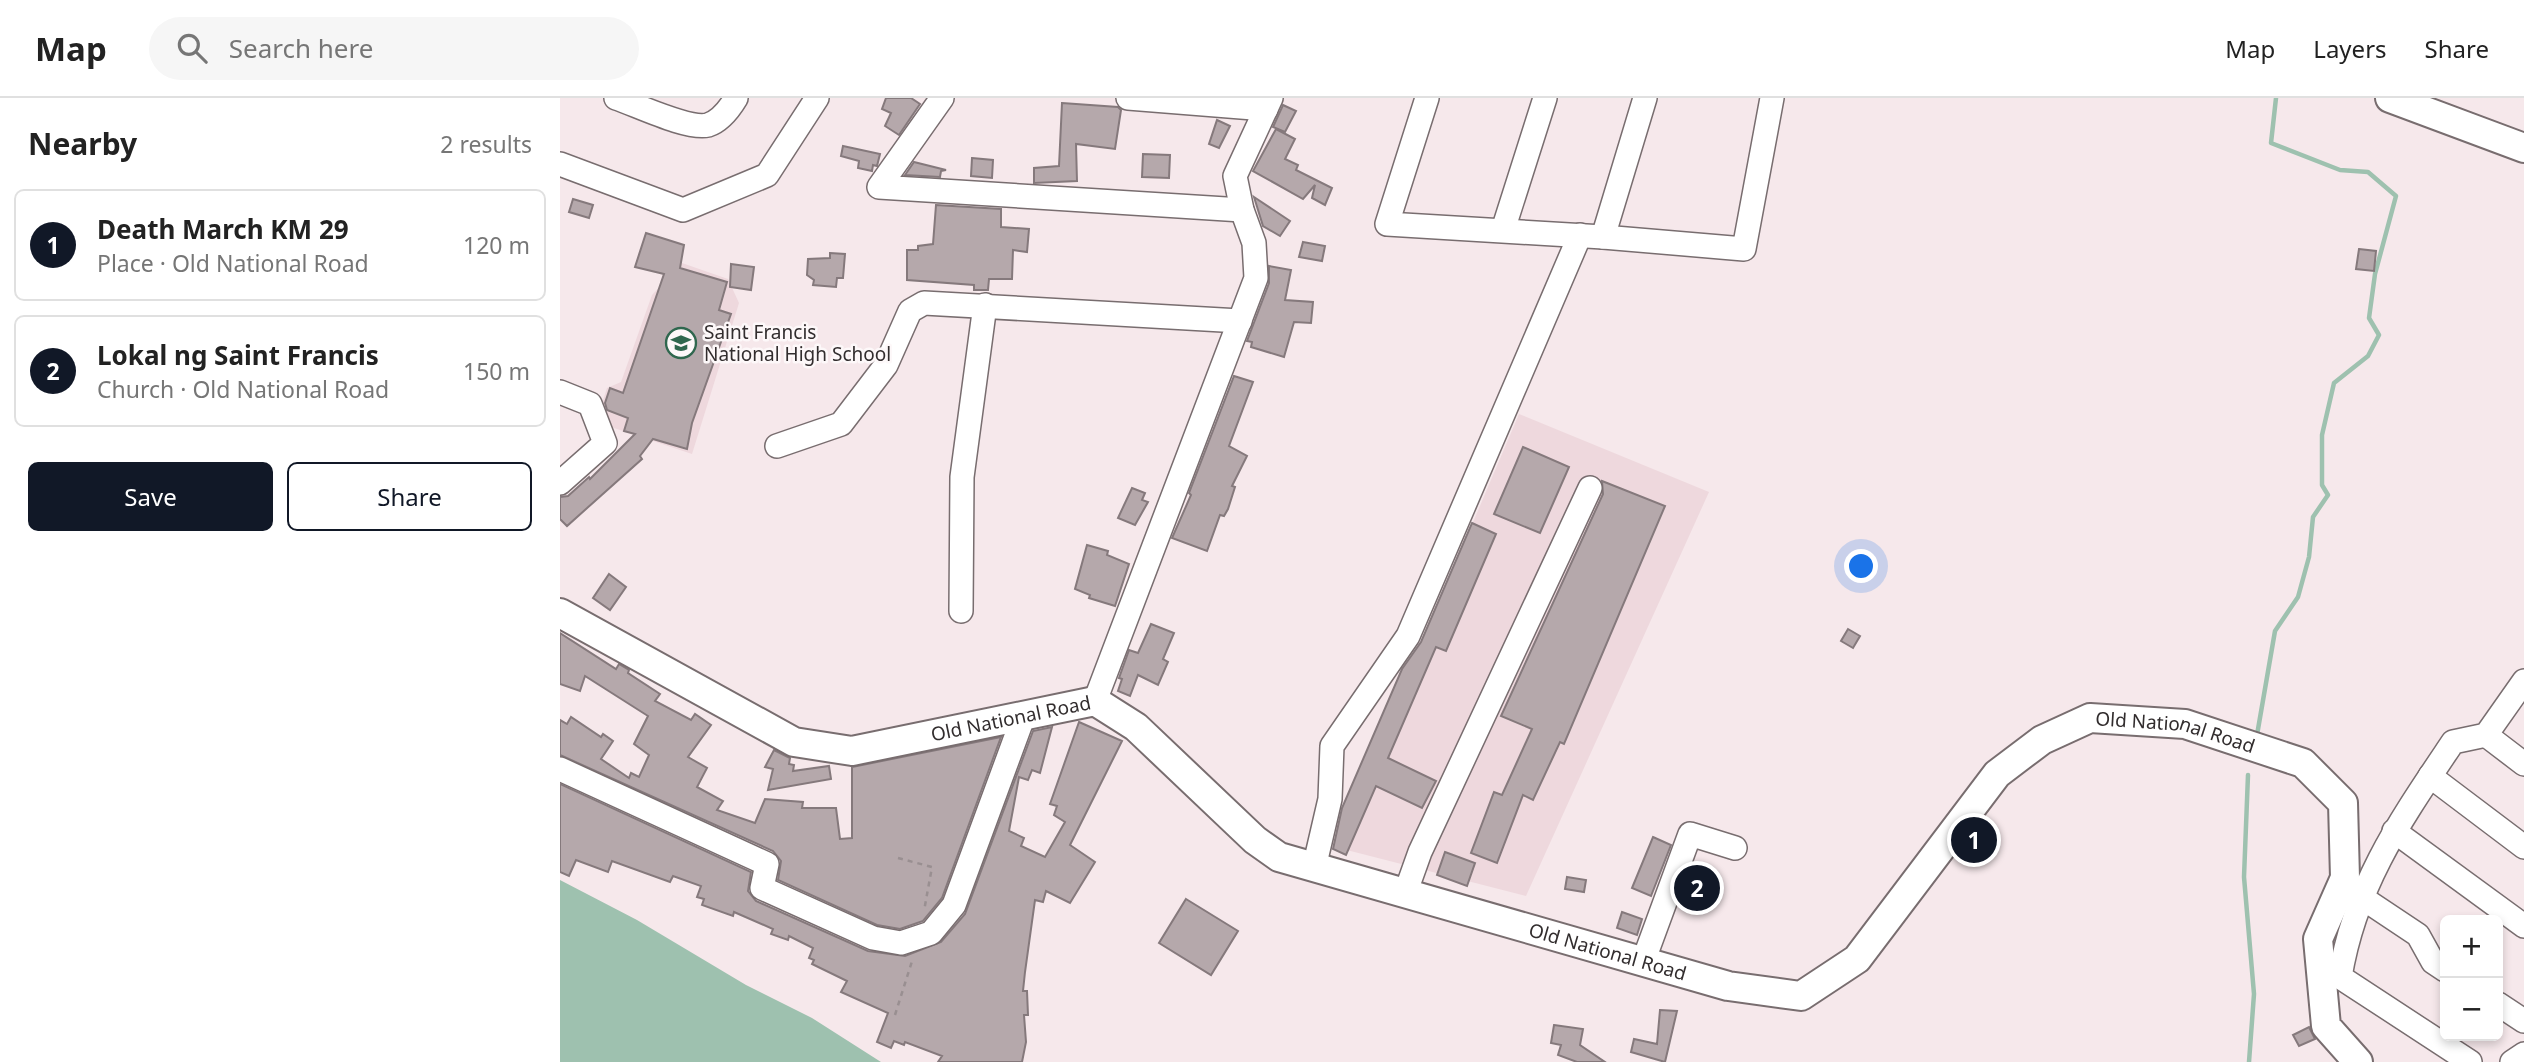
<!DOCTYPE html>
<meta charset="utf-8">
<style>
:root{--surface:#fff;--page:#f6f6f6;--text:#222;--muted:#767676;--line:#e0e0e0;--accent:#111827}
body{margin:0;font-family:"Noto Sans",sans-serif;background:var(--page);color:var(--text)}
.controls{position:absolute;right:21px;bottom:21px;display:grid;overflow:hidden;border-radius:10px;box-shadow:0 4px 10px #0003}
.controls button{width:63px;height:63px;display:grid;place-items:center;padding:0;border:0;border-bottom:2px solid var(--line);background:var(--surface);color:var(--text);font:35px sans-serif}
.you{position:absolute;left:1302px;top:469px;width:24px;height:24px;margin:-18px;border:5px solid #fff;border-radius:50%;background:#1a73e8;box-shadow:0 0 0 10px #1a73e833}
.badge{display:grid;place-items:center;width:46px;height:46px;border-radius:50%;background:var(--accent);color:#fff;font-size:23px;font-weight:700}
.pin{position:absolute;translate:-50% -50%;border:4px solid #fff;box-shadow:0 2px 7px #0006}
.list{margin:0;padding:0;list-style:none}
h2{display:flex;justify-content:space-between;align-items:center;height:91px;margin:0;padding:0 28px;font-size:30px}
h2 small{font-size:23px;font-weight:400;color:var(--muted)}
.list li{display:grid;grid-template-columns:46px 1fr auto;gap:21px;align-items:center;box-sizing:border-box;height:112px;margin:0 14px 14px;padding:0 14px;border:2px solid var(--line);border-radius:10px}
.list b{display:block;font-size:26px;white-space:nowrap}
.list p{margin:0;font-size:23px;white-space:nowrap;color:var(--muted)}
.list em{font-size:23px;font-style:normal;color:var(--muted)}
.actions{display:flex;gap:14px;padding:21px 28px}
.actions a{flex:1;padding:16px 0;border:2px solid var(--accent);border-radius:10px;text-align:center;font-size:24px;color:var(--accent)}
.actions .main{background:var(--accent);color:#fff}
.icon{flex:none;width:38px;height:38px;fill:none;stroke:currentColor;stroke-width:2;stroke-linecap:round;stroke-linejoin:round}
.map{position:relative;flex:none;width:1964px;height:964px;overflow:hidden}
header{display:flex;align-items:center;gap:42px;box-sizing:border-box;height:98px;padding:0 35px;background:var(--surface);border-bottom:2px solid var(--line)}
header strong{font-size:33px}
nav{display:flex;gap:38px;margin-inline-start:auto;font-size:24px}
.search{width:490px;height:63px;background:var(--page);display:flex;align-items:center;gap:18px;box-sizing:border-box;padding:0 24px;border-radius:38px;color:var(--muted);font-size:26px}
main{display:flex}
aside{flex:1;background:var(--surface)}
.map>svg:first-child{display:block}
</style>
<header>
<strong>Map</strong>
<div class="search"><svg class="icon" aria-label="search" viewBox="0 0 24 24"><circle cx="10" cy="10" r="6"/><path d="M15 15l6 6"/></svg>Search here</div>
<nav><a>Map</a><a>Layers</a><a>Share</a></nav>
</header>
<main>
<aside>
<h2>Nearby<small>2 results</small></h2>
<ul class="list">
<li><span class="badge">1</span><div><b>Death March KM 29</b><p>Place · Old National Road</p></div><em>120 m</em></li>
<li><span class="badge">2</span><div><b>Lokal ng Saint Francis</b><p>Church · Old National Road</p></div><em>150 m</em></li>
</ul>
<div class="actions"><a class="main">Save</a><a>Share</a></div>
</aside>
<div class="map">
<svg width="1964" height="964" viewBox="0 0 1964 964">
<rect width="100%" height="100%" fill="#f6e8eb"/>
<g fill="#eed8dd">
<path d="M122,165L168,181L179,205L132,356L36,324L47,290L61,284L92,197Z"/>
<path d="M959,316L1149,394L966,798L775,749Z"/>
</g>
<path fill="#9ec1af" d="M0,782L77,822L186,887L252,920L321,964H0Z"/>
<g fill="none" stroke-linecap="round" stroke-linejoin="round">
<g stroke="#9ec1af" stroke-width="4.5">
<path d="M1697,637L1715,533L1738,499L1749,459L1753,419L1768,397L1762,387V337L1774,285L1808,258L1819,237L1809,220L1815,176L1836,98L1808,74L1780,72L1711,45L1716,0"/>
<path d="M1688,677L1684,779L1694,896L1689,964"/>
</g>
</g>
<g fill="#b5a8ab" stroke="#85797c" stroke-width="2">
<path d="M326,0H351L360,6L339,37L325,28L331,15L322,11Z"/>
<path d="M502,5L558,9L561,12L555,51L516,46L517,83L474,85V70L499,68Z"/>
<path d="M723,7L736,13L725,34L713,29Z"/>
<path d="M657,22L670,28L659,50L649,46Z"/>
<path d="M716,31L735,41L725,61L738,67L736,72L772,90L765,107L752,100L755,87L743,101L693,73Z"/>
<path d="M283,48L320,56L317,68L313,67L312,73L298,70L299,63L281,58Z"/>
<path d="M583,56L610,57L609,80L582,79Z"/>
<path d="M412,60L433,62L432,80L411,78Z"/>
<path d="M354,64L386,72L381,73L380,79L345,77Z"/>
<path d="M694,99L730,123L720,138L703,128Z"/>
<path d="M13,101L33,107L29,120L9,114Z"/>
<path d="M376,107L441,111V129L469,131L467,154L453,152L452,181H429L428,192H414V187L347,182V152H358V148L373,146Z"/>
<path d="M86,135L124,147L120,170L167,184L159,212L171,216L132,325L127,351L93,341L80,358L82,361L7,428L0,421V399L8,398L29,379L30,381L75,336L64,333L68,320L47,312L45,305L50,290L63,295L104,176L75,169Z"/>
<path d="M743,144L765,148L762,163L739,159Z"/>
<path d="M1799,151L1816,153L1814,173L1796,171Z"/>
<path d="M270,155L285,156L283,180H277L276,189L253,187L254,182L247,177L248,161L270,160Z"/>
<path d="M171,166L194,169L191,192L170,189Z"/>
<path d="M709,168L731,172L725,202L753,204L751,225L734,224L724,259L691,249L692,244L687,243L709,185Z"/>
<path d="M674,278L693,284L669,348L687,358L672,388L675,389L668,411L664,418L660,417L647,453L612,440L631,397L629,395Z"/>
<path d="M963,349L1009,369L980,435L934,416Z"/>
<path d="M1042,383L1105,408L1004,646L1000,644L973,702L963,697L937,765L911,755L934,694L942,697L972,631L941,618L1043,396Z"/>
<path d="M572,390L585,395L582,402L588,404L575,427L558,420Z"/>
<path d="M912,425L936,436L886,553L876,549L828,660L876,683L862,710L816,688L786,757L773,751L782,710L842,571L861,544Z"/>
<path d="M527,447L548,453L547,457L569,466L555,508L529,500L530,497L515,491Z"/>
<path d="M49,476L66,489L50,512L33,500Z"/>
<path d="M591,526L614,535L603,561L608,564L598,587L578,577L570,598L558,593L562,581L559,580L569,552L578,555Z"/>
<path d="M1288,531L1300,538L1293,550L1281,543Z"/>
<path d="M0,535L56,571L59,566L69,572L68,575L100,596L95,603L131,622L135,616L151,627L128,659L147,670L137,689L163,703L157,712L195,725L205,701L243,704L242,710H276L280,741L292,740V669L441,639L382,800L363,823L340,831L317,827L218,782L221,763L213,753L0,657V622L7,626L11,619L41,639L43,636L53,643L41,661L69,680L71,675L79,679L89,657L74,646L88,618L25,578L20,593L0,586Z"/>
<path d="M519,624L562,643L510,747L535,764L510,805L486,793L483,804L475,802L465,874L463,893H467L468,917H464L466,944L462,964H378L382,958L345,944L344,947L334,943L331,950L317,944L328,915L281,894L287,883L252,866L254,862L249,860L253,850L229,838L228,842L211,836L213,831L174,814L173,818L142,807L144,801L137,799L141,788L113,778L110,784L52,763L48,774L16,762L9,778L0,774V686L191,774L188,793L196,803L308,853L345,858L381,844L405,816L473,633L492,629L480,675L472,672L468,682L459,679L449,733L464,740L461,748L485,759L505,724L494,717L497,708L490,706Z"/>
<path d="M214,652L230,660L229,666L234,667L233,673L269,668L271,681L208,692L213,671L205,669Z"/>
<path d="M1093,739L1111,747L1091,798L1072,790Z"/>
<path d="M885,754L915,765L907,788L877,777Z"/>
<path d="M1007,779L1026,782L1024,794L1005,791Z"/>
<path d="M626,801L678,833L651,877L599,845Z"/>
<path d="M1062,814L1082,821L1077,837L1057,830Z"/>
<path d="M1100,912L1117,913L1105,964L1071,954L1074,941L1097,946Z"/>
<path d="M994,927L1023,931L1020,947L1045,964H1017L998,957L1001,947L991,945Z"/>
<path d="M1749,929L1755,941L1739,948L1733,937Z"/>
</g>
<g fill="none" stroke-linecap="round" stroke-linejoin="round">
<g stroke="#786d6f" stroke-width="26">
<g id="minor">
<path d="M56,0C77,7 128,32 148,27C160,23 170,10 176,0"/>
<path d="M382,0L319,89L682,112"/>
<path d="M568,0L706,11"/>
<path d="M867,0L827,126L1043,139L1184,151L1212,0"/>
<path d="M0,66L123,112L207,77L257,0"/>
<path d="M943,132L985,0"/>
<path d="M1043,139L1085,0"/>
<path d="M0,294L30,306L45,345L0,385"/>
<path d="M217,348L281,326L326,267L350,213L364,205L680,223"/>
<path d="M401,513L402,379L425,207"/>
<path d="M535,603L696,180L694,145L682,112L675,78L711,0"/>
<path d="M1926,637L1964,666"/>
<path d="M0,671L207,766L202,790L313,840L341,845L371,835L394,807L464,617"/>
<path d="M1870,678L1964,749"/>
<path d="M1834,733L1964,828"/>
<path d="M754,770L770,701L772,648L848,538L1020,137"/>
<path d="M845,796L860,754L1030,390"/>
<path d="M1801,799L1858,837L1873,864L1885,872"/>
<path d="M1083,864L1130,736L1175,750"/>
<path d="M1938,906L1964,923"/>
<path d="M1910,964L1780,879C1795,786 1842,720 1893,644L1926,637L1964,583"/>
<path d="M1952,964L1964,956"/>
</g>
</g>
<g stroke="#786d6f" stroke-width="32">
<g id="major">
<path d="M1830,0L1964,50"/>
<path id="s1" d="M0,515L234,644L292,653L535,603L576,629L695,742L719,759L1168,888L1241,898L1297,861L1437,676L1482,642L1530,620L1625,626L1743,665L1783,705L1785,780L1758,841L1766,928L1798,964"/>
</g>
</g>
<g stroke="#998f91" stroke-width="2.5" stroke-dasharray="5 5" stroke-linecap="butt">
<path d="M338,760L372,769L364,813"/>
<path d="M335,917L353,860"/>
</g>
<use href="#minor" stroke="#fff" stroke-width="23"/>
<use href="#major" stroke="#fff" stroke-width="28"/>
</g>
<defs>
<g id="school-ring" transform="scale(1.575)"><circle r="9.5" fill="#fdf8f9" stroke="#2f674e" stroke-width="1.5"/><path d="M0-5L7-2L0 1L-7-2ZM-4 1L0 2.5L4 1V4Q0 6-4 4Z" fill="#2f674e"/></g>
</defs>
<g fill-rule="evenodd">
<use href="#school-ring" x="121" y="245"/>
</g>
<g text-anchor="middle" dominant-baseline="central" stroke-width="5" stroke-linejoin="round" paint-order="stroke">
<g font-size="19" fill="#322d2e" stroke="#fdf8f9" text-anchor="start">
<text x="144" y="234">Saint Francis<tspan x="144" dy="22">National High School</tspan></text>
</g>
<g font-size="19" fill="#322d2e" stroke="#fdf8f9">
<text stroke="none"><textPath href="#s1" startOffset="488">Old National Road</textPath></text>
<text stroke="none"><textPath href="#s1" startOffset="1852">Old National Road</textPath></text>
<text stroke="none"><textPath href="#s1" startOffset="1158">Old National Road</textPath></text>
</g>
</g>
</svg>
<div class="controls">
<button>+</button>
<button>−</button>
</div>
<div class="you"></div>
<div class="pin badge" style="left:1414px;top:742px">1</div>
<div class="pin badge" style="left:1137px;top:790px">2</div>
</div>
</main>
